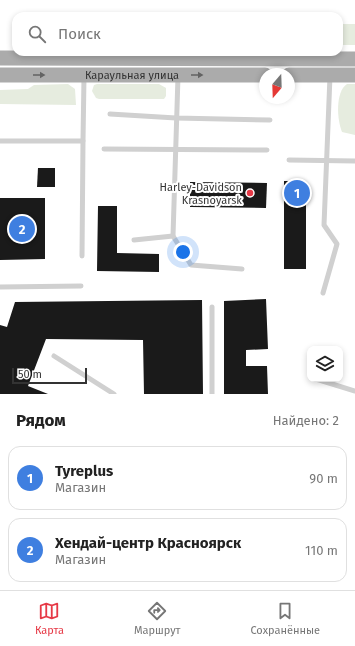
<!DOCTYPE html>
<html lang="ru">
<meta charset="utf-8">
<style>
:root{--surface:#fff;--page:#f6f6f6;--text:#222;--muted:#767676;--line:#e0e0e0;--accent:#e63946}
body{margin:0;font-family:"Fira Sans",sans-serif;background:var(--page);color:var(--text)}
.controls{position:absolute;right:12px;bottom:12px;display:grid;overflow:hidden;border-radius:8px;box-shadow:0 2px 6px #0003}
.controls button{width:36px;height:36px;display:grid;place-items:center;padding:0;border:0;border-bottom:1px solid var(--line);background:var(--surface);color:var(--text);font:20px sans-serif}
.compass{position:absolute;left:259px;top:68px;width:36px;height:36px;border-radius:50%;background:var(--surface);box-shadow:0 2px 6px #0003;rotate:199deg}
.scale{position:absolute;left:12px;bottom:10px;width:75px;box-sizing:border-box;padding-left:4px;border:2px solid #333;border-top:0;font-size:11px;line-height:14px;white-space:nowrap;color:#333;-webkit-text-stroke:3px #fff;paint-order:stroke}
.you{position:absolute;left:183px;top:252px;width:14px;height:14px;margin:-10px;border:3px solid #fff;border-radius:50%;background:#1a73e8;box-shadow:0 0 0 6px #1a73e833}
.badge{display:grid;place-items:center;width:26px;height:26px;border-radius:50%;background:var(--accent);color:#fff;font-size:13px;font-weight:700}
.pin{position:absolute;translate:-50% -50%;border:2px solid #fff;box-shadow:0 1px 4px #0006}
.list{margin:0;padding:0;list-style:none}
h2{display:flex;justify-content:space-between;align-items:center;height:52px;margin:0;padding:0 16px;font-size:17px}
h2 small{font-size:13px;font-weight:400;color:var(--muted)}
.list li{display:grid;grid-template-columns:26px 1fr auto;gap:12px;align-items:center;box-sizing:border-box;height:64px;margin:0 8px 8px;padding:0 8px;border:1px solid var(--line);border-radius:12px}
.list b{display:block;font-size:15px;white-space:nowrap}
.list p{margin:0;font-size:13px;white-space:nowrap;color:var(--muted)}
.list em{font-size:13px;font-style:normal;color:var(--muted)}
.icon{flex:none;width:22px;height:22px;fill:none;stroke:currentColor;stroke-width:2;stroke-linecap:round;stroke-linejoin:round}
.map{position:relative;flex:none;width:355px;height:394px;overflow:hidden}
.search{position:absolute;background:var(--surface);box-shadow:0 2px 6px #0003;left:12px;right:12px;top:12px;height:44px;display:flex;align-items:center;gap:10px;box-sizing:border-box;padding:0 14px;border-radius:12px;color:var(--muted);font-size:15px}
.sheet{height:196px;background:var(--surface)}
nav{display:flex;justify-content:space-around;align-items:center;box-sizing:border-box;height:56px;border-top:1px solid var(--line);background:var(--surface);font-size:11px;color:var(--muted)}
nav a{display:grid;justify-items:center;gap:2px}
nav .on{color:var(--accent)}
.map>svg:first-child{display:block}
</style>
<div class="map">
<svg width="355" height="394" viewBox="0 0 355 394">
<rect width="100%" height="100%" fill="#fff"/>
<g fill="#e6ecdf">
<rect x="339" y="24" width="16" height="21"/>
<path d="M68,84L75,89L76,105L0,104V90L28,89L34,85Z"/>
<path d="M97,84H159L166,88V96L164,99H99L96,98L92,91L94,85Z"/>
<path d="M347,84H355V135L342,132C337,120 335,92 347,84Z"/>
</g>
<g fill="#1a1a1a">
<path d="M38,168H55V187H37Z"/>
<rect x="284" y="181" width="22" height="88"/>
<path d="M190,182L267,183L266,208L190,207Z"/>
<path d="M0,198H45V259L0,260Z"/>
<path d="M98,206H117V253L159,254V272L97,271Z"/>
<path d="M266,299L268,349L246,350V366H267L268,394H224V301Z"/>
<path d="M202,300L203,394H144L143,340L46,339L28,386L48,394H0V325L7,327L15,302Z"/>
</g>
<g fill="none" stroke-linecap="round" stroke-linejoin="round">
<g stroke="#d0d0d0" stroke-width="5">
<path d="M178,76L173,236L191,265L242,269"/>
<path d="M110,114L176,118L270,120"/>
<path d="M0,141H83L84,77"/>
<path d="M104,149L267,150"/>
<path d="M289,160L355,161"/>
<path d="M134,240L173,236"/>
<path d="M82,256L83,141"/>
<path d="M0,287L81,286"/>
<path d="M323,293L337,244L324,225L330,76"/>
<path d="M212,307V394"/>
<path d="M54,356L114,394"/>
<path d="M316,379L355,391"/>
</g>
<g stroke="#ababab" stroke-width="15">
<path d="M0,58L355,59"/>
<path id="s1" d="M0,75H265"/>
<path d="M289,75H355"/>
</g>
</g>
<defs><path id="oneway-solid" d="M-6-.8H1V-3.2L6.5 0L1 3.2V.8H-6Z"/></defs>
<g fill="#636363">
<use href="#oneway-solid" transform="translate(39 75)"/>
<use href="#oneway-solid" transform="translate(197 75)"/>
</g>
<circle fill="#e63946" stroke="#fff" stroke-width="1.5" cx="250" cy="193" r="4"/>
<g text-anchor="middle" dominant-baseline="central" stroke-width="4" stroke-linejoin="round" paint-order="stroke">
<g font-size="11" fill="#333" stroke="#fff">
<text stroke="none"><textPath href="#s1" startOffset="132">Караульная улица</textPath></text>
</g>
<g font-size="11" fill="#333" stroke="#fff" text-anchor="end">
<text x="242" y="187">Harley-Davidson<tspan x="242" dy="13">Krasnoyarsk</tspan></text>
</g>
</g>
</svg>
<div class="controls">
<button><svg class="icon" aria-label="layers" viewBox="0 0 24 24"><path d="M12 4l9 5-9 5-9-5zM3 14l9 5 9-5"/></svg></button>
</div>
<svg class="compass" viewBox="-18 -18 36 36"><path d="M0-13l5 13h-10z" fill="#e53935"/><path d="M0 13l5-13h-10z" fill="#767676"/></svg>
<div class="scale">50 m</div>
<div class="you"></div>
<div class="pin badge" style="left:297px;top:193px;background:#3f7fe0">1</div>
<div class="pin badge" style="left:22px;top:229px;background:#3f7fe0">2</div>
<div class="search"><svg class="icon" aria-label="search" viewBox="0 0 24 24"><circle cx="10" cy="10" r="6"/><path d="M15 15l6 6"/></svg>Поиск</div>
</div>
<section class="sheet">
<h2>Рядом<small>Найдено: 2</small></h2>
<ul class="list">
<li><span class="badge" style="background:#3f7fe0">1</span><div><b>Tyreplus</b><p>Магазин</p></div><em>90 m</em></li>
<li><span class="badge" style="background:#3f7fe0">2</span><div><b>Хендай-центр Красноярск</b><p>Магазин</p></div><em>110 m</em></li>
</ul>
</section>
<nav>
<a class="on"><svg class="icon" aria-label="map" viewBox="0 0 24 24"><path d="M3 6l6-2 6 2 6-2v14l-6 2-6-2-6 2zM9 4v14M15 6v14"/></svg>Карта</a>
<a><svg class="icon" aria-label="directions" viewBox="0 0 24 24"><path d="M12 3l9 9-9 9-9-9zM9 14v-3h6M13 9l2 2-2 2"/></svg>Маршрут</a>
<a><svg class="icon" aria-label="saved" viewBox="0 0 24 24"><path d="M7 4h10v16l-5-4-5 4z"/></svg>Сохранённые</a>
</nav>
